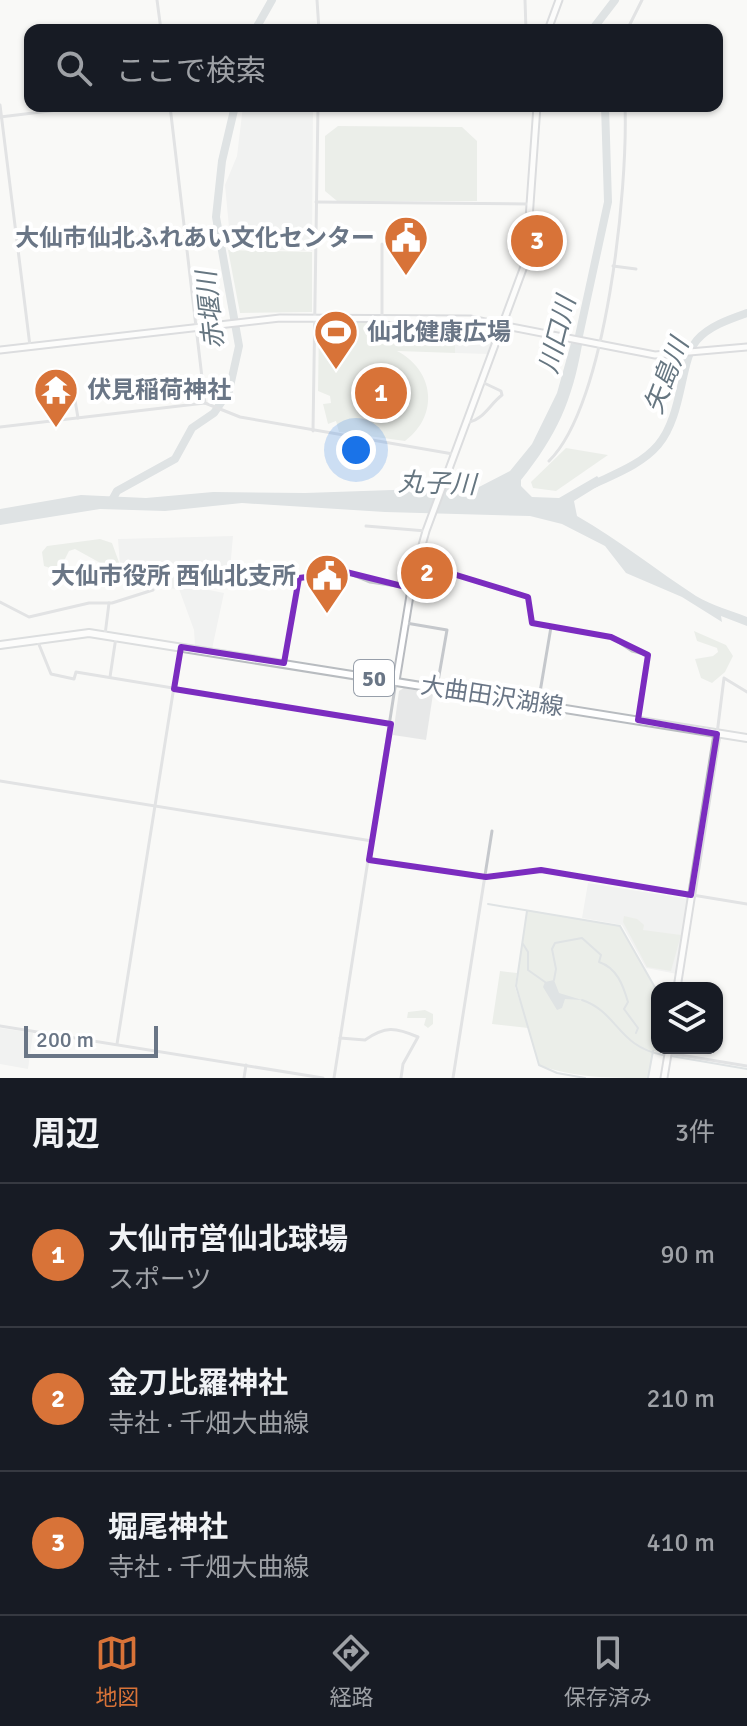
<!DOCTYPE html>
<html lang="ja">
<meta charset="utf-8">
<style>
:root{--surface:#171b24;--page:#20242c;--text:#f1f3f6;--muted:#9ea1a6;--line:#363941;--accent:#d87338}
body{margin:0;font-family:Signika,"Noto Sans JP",sans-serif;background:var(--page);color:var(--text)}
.controls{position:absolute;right:24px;bottom:24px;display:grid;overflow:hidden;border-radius:16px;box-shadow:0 2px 6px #0004}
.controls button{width:72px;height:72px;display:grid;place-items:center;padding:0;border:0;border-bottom:2px solid var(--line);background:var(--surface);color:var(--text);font:40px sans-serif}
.scale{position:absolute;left:24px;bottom:20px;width:134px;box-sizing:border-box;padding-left:8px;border:4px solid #6a7686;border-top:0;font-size:22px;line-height:28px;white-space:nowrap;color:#6a7686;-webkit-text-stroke:6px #fff;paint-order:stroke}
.you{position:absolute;left:356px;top:450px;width:28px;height:28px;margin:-20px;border:6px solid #fff;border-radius:50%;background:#1a73e8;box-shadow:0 0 0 12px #1a73e833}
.badge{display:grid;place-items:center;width:52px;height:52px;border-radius:50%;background:var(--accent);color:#fff;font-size:26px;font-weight:700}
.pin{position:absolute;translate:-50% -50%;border:4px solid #fff;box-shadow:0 2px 8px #0006}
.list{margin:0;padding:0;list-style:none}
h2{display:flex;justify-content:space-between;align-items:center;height:104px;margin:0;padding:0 32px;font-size:34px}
h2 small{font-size:26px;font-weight:400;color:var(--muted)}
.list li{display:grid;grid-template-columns:52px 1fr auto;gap:24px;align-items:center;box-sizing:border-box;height:144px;padding:0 32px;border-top:2px solid var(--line)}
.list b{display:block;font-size:30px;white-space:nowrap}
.list p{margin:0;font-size:26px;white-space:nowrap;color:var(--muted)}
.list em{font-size:26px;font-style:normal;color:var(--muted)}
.icon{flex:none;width:44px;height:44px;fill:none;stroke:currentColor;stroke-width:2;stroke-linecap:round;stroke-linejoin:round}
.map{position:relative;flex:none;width:747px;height:1078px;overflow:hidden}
.search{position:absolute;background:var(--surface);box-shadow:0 2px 6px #0004;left:24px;right:24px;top:24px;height:88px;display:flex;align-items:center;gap:20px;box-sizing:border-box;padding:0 28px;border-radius:16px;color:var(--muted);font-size:30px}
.sheet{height:536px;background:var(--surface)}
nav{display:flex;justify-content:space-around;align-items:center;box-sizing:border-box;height:112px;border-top:2px solid var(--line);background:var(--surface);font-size:22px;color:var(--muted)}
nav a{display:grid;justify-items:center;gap:4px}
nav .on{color:var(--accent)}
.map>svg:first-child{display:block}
</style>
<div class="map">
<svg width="747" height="1078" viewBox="0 0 747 1078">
<rect width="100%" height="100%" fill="#f9f9f7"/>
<g fill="#e7e8e8">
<path d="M243,106H313L312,251L231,249L225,185L237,156Z"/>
<path d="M469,322L496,329L488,354L455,353V323Z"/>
<path d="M233,536L230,570L212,576L209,590L224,593L212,649L195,646L194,630L179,589L165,588L164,572H130L120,566L118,539Z"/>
<path d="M404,688L433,694L426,740L393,735L399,691Z"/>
<path d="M588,883L688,899L677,974L646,968L622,925L582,918Z"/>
<path d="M0,1028L33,1033L28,1069L0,1064Z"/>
</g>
<g fill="#dae0d8">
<path d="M338,126L462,127L477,141V201H337L325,191V136Z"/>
<path d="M228,250L312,252V312L240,313Z"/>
<path d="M319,322L455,323V353L397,351C434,370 440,415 405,441L339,432L336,421L328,424L323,404L331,403L330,396L318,391Z"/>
<path d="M566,448L608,455L556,491L533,488L531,482Z"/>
<path d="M100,539L112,543L124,576L75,549L69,551L59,571L44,566L42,552L47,546Z"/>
<path d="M694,631L726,645L733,656L725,672L712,683L701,678L695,659L713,656L718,652L717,648L697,641Z"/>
<path d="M527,910L620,926L657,991V1048H665V1053L653,1051L648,1078C611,1078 574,1078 539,1065L528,1028L492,1024L500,971L517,973L515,987L526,1020L516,986Z"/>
<path d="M624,916L637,919L644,925L643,930L681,935L671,971L647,967L623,922Z"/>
<path d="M425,1010L433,1014V1024L428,1028L424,1025L426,1018H407L408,1012Z"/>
</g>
<g fill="#bfc7cc">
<path d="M571,343L582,345C572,401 557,435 521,480V486L532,497L559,498L597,476L603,483L574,501L577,516C619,540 656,570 696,596C713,606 730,610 747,617V626L721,616L722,622L682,597L626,573L605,546L562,524L530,516L385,512L242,503L165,511L100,509L0,525V509L81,495L146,498L213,492L305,493L479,487L510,471L532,444L557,393Z"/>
<path d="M554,980L559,993L582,1000L565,999L562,1008L557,1010L543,987L545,982Z"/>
</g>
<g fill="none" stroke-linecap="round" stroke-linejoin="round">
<g stroke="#bfc7cc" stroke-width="2">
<path d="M488,904L620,926L657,991"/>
<path d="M527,911L516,986L539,1065L557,1073L585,1078"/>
<path d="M523,944L528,952V970L545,982"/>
<path d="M554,980L556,969L552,949L555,943L582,938L601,955L599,962C617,968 623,985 628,1002L624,1009L638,1028L636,1033"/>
<path d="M582,1000C618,1012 618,1047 663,1055"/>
<path d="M654,1039L657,1022"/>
<path d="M671,1056L747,1069"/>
<path d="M648,1078L653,1051"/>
</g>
<g stroke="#bfc7cc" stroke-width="8">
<path d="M255,30L272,0"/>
<path d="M592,30L615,0"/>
<path d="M577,345L608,202L605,106"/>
<path d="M594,484C615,474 642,464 658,445C683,416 680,360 697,340C709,326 730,319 747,313"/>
<path d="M111,502L117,491L175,459L192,428L214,413L229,391L239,346L216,217L222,161L235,106"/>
</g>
<g stroke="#b8bbc0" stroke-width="9">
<g id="secondary">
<path d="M548,30L559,0"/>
<path d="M0,350L280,318L470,319L655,355L747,347"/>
<path d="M396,681L413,577L426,531L526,261L537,106"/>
<path d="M677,988L717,734"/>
<path d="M664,1078L669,1048"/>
</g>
</g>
<g stroke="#b8bcc0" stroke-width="10">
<path id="primary" d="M0,645L89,633L747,738"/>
</g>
<g stroke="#c5c8cc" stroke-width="3">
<path d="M157,0L161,30"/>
<path d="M317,0L319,30"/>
<path d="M525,0L526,30"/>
<path d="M627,30L642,0"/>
<path d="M0,105L30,346"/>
<path d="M170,106L205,403"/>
<path d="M0,117L91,106"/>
<path d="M316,202L528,204"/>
<path d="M613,266L636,269"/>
<path d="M382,319V244"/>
<path d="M74,394L78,418"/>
<path d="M469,422C484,419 490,404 502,395L501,391L482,382"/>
<path d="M0,427L205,403L240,417L453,454"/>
<path d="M313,431L318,106"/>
<path d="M549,461C607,404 628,187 625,106"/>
<path d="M366,526L426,531"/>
<path d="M419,564L528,597L532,621L551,627"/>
<path d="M0,602L29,617L89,603H112L153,590"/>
<path d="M406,623L447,630L437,687"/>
<path d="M105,635L109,603"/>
<path d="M38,642L51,674L74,679L76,672L391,724"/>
<path d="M284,663L299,578L346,572L370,582L409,588"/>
<path d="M110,677L116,637"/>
<path d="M538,704L551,627L611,637L632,651L648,655L638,720"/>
<path d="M717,734L724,678L747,692"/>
<path d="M0,781L372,841"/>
<path d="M369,860L486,877L541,870L747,904"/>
<path d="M0,1026L323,1078"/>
<path d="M340,1038L365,1040C385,1026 395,1027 418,1037L403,1064L401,1078"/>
<path d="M117,1044L180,649"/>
<path d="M668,1053L747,1066"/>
<path d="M244,1078L246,1065"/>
<path d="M334,1078L396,681"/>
<path d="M453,1078L492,831"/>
</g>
<use href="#secondary" stroke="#fff" stroke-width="5"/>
<use href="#primary" stroke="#fff" stroke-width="6"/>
</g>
<path d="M0 0H747V1078H0ZM417,563L528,597L532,623L611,637L648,655L638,720L717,734L691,895L541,870L486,877L369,860L391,724L174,689L181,647L284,663L299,578L346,572L410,588Z" fill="#f9f9f7" fill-opacity=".55" fill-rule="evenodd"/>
<path fill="none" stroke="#7b2cbf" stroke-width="6" stroke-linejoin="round" d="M417,563L528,597L532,623L611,637L648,655L638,720L717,734L691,895L541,870L486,877L369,860L391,724L174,689L181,647L284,663L299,578L346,572L410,588Z"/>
<defs>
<g id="civic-pin" transform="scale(2.3)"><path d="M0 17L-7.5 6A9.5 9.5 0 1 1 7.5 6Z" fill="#d87338" stroke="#fff"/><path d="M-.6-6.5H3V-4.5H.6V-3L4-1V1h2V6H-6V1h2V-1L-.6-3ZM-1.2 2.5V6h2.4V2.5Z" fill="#fff"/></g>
<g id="stadium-pin" transform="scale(2.3)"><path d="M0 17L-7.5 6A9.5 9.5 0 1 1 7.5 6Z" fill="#d87338" stroke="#fff"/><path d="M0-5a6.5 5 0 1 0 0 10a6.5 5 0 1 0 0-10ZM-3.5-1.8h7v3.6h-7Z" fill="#fff"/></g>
<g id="temple-pin" transform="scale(2.3)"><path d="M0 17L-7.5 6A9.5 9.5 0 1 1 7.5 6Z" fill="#d87338" stroke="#fff"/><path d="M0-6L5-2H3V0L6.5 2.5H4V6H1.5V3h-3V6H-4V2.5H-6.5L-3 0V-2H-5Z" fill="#fff"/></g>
</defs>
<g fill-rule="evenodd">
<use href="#civic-pin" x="406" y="238"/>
<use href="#stadium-pin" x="336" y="332"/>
<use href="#temple-pin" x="56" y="390"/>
<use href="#civic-pin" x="327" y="576"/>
</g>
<g text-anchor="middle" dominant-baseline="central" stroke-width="8" stroke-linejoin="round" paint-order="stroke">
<rect fill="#fff" stroke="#979faa" stroke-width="2" x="354" y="660" width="40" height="36" rx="6"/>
<g font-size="22" font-weight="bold" fill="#6a7686">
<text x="374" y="678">50</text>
</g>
<g font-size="24" font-weight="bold" fill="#6a7686" stroke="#fff" text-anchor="end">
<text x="375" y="238">大仙市仙北ふれあい文化センター</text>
<text x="367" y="332" text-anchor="start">仙北健康広場</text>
<text x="87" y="390" text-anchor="start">伏見稲荷神社</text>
<text x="296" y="576">大仙市役所 西仙北支所</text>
</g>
<g font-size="24" fill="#6a7686" stroke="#fff">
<text transform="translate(492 696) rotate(9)">大曲田沢湖線</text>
</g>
<g font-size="26" font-style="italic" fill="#667681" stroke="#fff">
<text transform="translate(211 310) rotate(-96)">赤堰川</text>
<text transform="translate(558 335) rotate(-76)">川口川</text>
<text transform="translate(667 376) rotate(-69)">矢島川</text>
<text transform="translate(437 484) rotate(2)">丸子川</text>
</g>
</g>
</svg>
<div class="controls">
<button><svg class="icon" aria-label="layers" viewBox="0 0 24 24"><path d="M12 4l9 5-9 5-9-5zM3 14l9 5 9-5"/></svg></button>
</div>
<div class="scale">200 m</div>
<div class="you"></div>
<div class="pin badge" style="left:381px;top:393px">1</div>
<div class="pin badge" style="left:427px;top:573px">2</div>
<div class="pin badge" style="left:537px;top:241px">3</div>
<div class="search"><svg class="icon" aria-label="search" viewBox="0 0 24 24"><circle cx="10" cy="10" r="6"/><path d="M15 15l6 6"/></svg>ここで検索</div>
</div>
<section class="sheet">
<h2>周辺<small>3件</small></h2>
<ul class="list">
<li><span class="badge">1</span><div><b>大仙市営仙北球場</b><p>スポーツ</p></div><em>90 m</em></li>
<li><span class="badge">2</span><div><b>金刀比羅神社</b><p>寺社 · 千畑大曲線</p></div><em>210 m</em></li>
<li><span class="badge">3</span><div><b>堀尾神社</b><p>寺社 · 千畑大曲線</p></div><em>410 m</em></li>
</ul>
</section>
<nav>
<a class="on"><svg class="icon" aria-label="map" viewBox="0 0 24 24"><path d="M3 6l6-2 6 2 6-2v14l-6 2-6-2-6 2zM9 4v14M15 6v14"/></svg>地図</a>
<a><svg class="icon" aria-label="directions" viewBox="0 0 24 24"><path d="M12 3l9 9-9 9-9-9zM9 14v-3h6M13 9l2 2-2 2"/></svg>経路</a>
<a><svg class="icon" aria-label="saved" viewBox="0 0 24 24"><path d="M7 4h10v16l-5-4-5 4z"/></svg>保存済み</a>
</nav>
